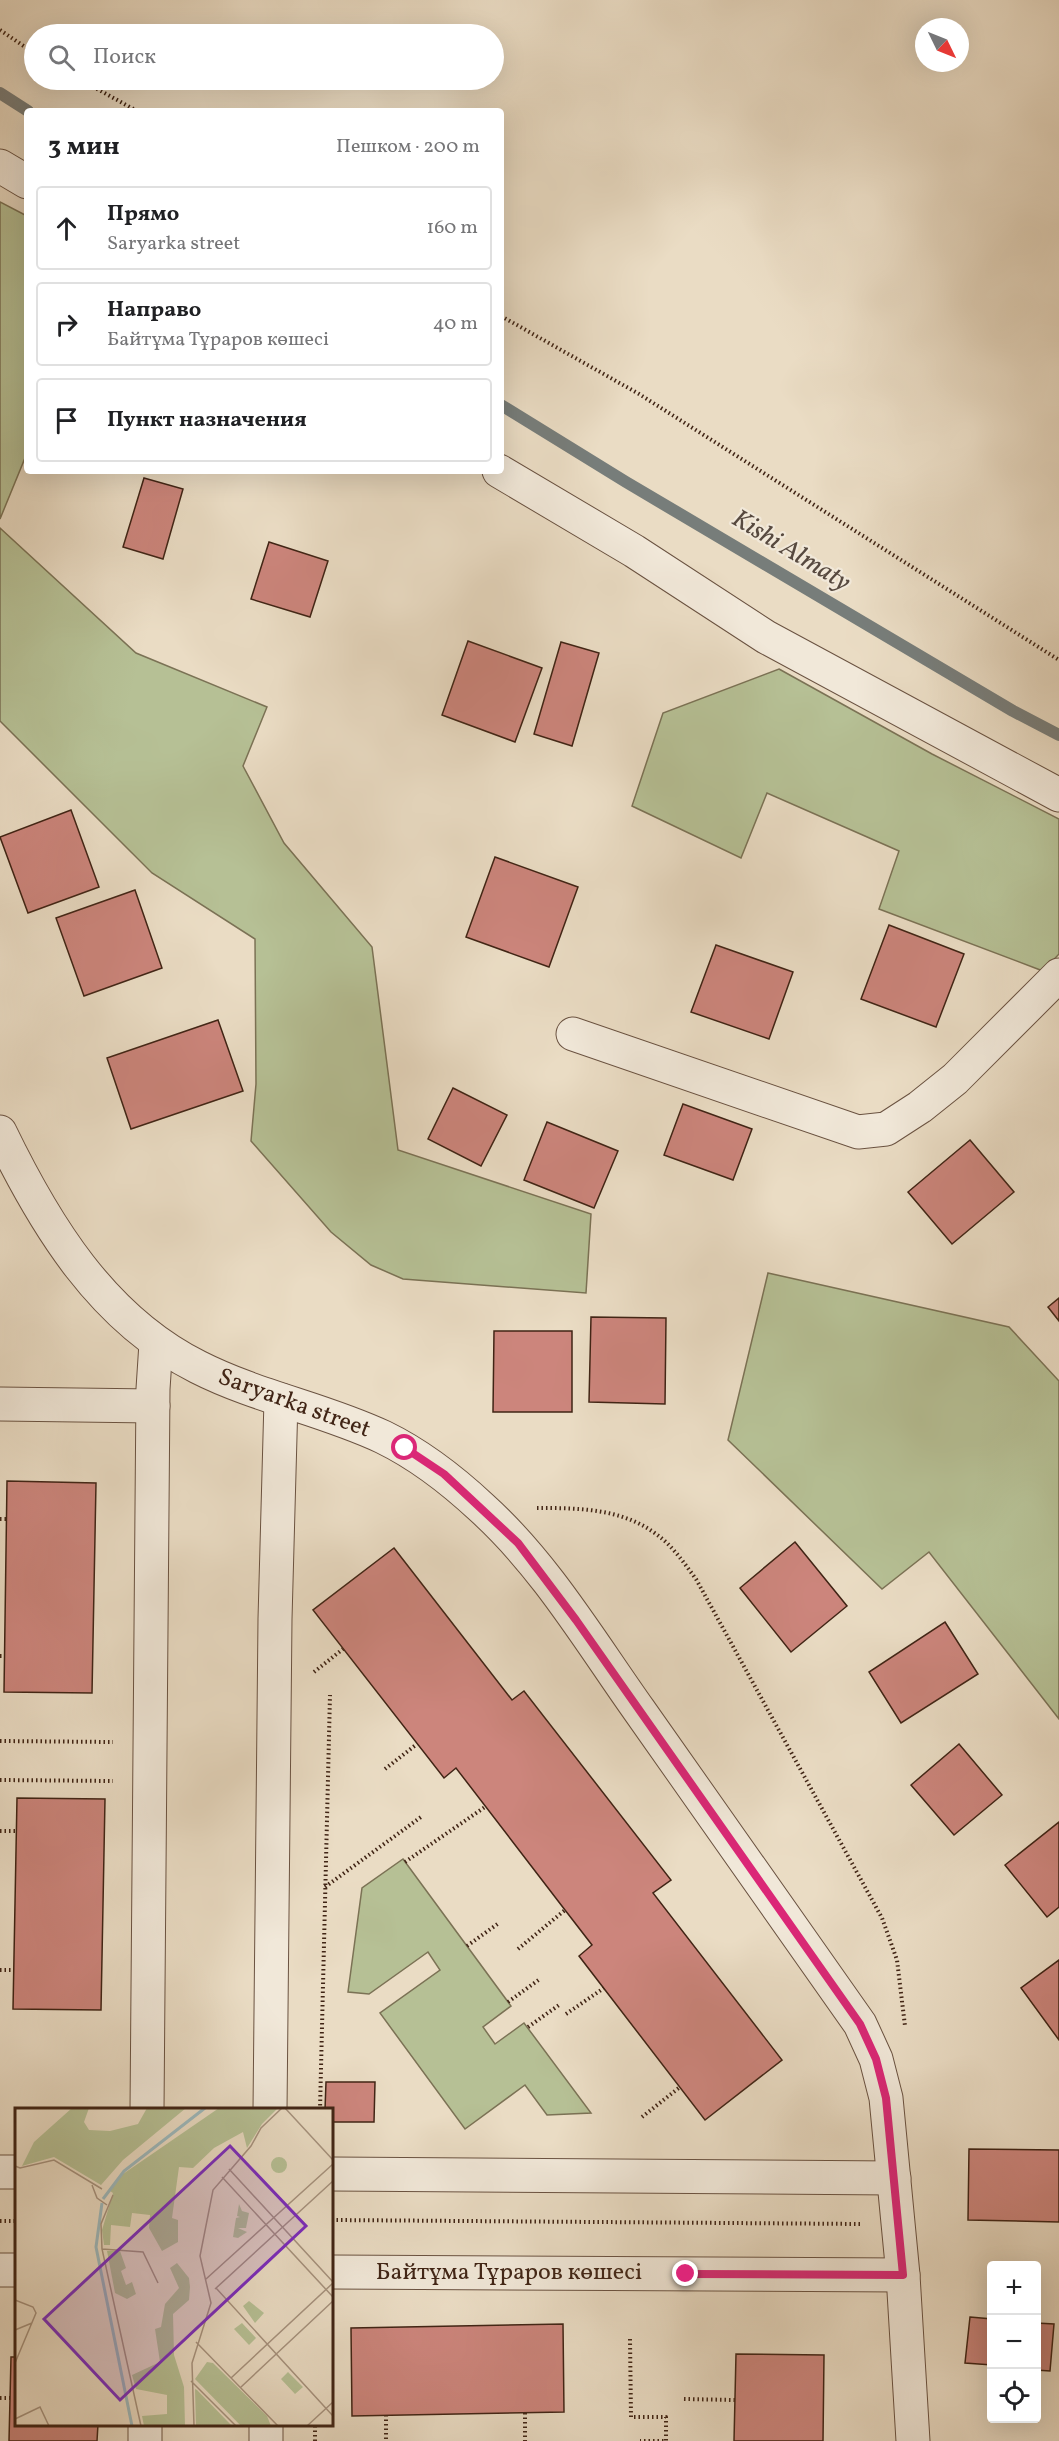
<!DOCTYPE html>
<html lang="ru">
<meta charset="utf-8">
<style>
:root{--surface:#fff;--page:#f2f2f2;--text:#202124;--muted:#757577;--line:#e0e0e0}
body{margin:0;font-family:Vollkorn,serif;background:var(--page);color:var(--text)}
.controls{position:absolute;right:18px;bottom:18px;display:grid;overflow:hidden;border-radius:6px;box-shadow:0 6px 24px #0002}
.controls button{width:54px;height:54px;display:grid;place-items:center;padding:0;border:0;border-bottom:2px solid var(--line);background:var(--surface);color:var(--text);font:30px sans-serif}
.compass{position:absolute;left:915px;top:18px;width:54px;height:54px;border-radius:50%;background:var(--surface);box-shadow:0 6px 24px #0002;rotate:133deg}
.stop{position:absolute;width:18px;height:18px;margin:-14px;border:4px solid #db2777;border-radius:50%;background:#fff}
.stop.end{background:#db2777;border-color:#fff;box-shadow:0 2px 6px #0008}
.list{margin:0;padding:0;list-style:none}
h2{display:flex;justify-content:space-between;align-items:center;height:78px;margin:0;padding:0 24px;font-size:26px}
h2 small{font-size:20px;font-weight:400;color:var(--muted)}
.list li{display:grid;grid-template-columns:39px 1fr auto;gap:18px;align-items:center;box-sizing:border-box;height:84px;margin:0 12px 12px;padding:0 12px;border:2px solid var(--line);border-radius:6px}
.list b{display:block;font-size:22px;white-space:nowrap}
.list p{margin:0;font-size:20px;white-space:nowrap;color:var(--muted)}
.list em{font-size:20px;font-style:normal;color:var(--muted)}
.icon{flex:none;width:33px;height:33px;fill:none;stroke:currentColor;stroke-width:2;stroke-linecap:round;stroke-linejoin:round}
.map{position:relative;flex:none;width:1059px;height:2441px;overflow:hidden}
.search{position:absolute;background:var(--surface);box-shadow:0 6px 24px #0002;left:24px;top:24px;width:480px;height:66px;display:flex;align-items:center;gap:15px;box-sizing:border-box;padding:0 21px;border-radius:33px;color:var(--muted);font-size:22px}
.panel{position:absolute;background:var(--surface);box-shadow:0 6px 24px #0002;left:24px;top:108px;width:480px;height:366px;border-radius:6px}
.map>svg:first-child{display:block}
</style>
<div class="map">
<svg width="1059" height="2441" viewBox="0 0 1059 2441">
<rect width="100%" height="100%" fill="#eadcc4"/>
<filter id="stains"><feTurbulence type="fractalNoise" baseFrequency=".00333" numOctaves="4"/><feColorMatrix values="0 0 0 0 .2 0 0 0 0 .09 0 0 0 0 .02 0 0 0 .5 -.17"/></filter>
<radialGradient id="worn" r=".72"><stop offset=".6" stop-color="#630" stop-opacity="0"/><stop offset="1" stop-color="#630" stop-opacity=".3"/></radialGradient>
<g fill="#b6c095" stroke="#7b7255" stroke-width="1.5">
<path d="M0,202L27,216V453L0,519Z"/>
<path d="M0,528L136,653L267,707L243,766L284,843L372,947L398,1150L591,1214L586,1293L403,1279L371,1265L331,1232L251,1141L256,1084L255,939L152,873L0,721Z"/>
<path d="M779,669L932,754L1059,819V954L1043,971L879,909L899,851L767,793L741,858L632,806L663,713Z"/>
<path d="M768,1273L1009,1327L1059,1381V1719L929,1552L882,1589L728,1440Z"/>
<path d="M403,1859L511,2006L483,2027L495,2044L524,2023L591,2113L547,2115L525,2085L465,2129L380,2013L440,1970L428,1952L369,1994L348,1992L362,1888Z"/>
</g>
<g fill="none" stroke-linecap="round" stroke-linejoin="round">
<g stroke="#777d7a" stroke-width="12">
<path d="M0,93L28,111"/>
<path d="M501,405L626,482L1013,711L1059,735"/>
</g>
</g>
<g fill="#cc857c" stroke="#402415" stroke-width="1.5">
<path d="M144,478L183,489L163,559L123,547Z"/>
<path d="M269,542L328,561L310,617L251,599Z"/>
<path d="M468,641L542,668L515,742L442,715Z"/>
<path d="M561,642L599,653L572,746L534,734Z"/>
<path d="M71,810L99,887L28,913L0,837Z"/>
<path d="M495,857L578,887L549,967L466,937Z"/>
<path d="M135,890L162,968L84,996L56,918Z"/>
<path d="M889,925L964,954L936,1027L861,999Z"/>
<path d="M716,945L793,972L769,1039L691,1012Z"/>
<path d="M218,1020L243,1091L131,1129L107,1058Z"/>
<path d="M453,1088L507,1115L481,1166L428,1139Z"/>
<path d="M683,1104L752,1129L733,1180L664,1155Z"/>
<path d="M547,1122L618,1151L594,1208L524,1180Z"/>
<path d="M970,1140L1014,1192L952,1244L908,1192Z"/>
<path d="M1059,1298V1321L1048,1307Z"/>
<path d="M591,1317L666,1318L665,1404L589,1402Z"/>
<path d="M494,1331H572V1412H493Z"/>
<path d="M7,1481L96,1483L92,1693L4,1692Z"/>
<path d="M795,1542L847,1606L791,1652L740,1588Z"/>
<path d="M394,1548L512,1700L524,1691L671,1880L653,1893L782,2060L705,2120L579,1956L592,1945L565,1910L456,1768L444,1778L313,1610Z"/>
<path d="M945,1622L978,1674L901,1723L869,1672Z"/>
<path d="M959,1744L1002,1795L954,1835L911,1785Z"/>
<path d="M17,1798L105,1799L101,2010L13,2009Z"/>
<path d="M1059,1822V1907L1047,1917L1005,1865Z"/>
<path d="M1059,1960V2040L1021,1988Z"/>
<path d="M326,2082H375L374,2122H332V2110H325Z"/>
<path d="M969,2149L1059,2150V2222L968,2220Z"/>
<path d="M970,2317L992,2319V2365L965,2363Z"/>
<path d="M1036,2323L1054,2324L1050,2371L1036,2370Z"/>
<path d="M563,2324L564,2412L352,2416L351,2328Z"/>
<path d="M736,2354L824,2355L823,2441H734Z"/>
<path d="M11,2357H16V2424H98L97,2441H9Z"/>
</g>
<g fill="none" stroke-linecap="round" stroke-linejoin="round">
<g stroke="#6a5241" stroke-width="35">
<g id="minor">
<path d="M0,166L27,182"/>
<path d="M499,471L634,551L766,637L1059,795"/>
<path d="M573,1034L858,1132L886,1129L920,1107L955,1079L1059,975"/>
<path d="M0,1132C45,1225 102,1319 198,1367C257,1397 324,1409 383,1437C420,1455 452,1480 482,1508C545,1565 590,1641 639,1710C713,1814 786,1919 860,2024L876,2059L886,2098L903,2275L913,2441"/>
<path d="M0,1404L153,1406"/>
<path d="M147,2110L153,1389L156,1343"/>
<path d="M270,2110L275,1619L281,1400"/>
<path d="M0,2172H16"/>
<path d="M332,2174L894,2178"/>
<path d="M0,2270H16"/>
<path d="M332,2272L903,2275"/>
<path d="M145,2441V2424"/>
<path d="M266,2441V2424"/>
</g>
</g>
<g stroke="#402415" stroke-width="4" stroke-dasharray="1.5 3" stroke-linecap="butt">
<path d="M0,30L34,53"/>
<path d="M81,80L137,111"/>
<path d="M501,316L639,394L1059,660"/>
<path d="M537,1508C578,1508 621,1508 656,1534C672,1545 684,1563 696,1579L882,1918L897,1960L905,2026"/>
<path d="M0,1519H6"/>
<path d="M0,1656H4"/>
<path d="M314,1672L343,1649"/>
<path d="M0,1741L113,1742"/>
<path d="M385,1769L417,1744"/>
<path d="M0,1780L113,1781"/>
<path d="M0,1831H16"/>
<path d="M405,1862L485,1807"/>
<path d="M325,1887L421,1817"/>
<path d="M467,1946L499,1923"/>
<path d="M518,1949L565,1910"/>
<path d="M0,1970H14"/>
<path d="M508,2002L540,1979"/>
<path d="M566,2014L604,1988"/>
<path d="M528,2027L559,2005"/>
<path d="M320,2110L330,1695"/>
<path d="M642,2117L680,2087"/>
<path d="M332,2220L861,2224"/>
<path d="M0,2221H16"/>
<path d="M630,2339L631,2417H666V2441H640"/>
<path d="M0,2398H10"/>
<path d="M684,2399L735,2400"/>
<path d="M525,2413V2441"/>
<path d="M386,2415V2441"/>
<path d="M315,2441V2424"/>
</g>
<use href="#minor" stroke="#f1e8d9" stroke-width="33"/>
</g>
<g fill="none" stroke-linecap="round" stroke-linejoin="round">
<path stroke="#db2777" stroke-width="8" d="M405,1448L444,1474L518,1543L576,1620L860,2024L876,2059L886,2098L903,2275L686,2274"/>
</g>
<g text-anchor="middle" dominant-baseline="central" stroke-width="4.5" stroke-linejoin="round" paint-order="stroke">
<g font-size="24" fill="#402415" stroke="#f1e8d9">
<text transform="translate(294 1404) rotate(20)">Saryarka street</text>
<text x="509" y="2273">Байтұма Тұраров көшесі</text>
</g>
<g font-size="26" font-style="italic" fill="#57493f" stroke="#f1e8d9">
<text transform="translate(791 551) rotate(31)">Kіshі Almaty</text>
</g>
</g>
<g transform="translate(15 2108)">
<rect width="318" height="318" fill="#eadcc4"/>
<path d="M57,0H74L69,14L74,22L95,23L123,16L132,0H171L108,52L86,77L39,49L7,58L19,34ZM204,0H263L247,16L232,40L228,24L199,40L178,60L164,59L157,110L163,112V134L147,143L134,120L135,107L117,105L115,119L96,117L95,137H89L87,122L98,85L95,83L108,66ZM256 57a8 8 0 1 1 16 0a8 8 0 1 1-16 0ZM224,96L227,103L234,105L231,120H223L232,124L223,130L218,129L221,110L225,109L222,108ZM92,143H105L111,160L106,163L111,177L117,174L121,186L112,191L100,185ZM162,155L174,170L175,179L174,192L158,206L159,247L169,279L170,318H129L127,308L152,306V287L121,281L117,267L145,254L140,221L146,219L150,196L164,180L155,160ZM234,193L249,205L240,215L228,198ZM227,215L241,230L234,237L219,221ZM192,254L198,255L252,308L256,318H226L180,271ZM273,264L288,279L280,286L266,271ZM180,281L182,282L217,318H181Z" fill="#b6c095"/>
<path fill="none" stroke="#9cb9be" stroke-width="3" d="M88,91L109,63L190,0M87,95L81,139L117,318"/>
<path fill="none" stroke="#a6927e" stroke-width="1.5" d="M270,0L318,52M0,58L5,60L39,52L87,81M214,61L318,174M207,69L318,189M77,77L82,90L92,97M98,87L86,116L87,141L126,318M87,141L128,144L143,175M191,171L318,56M201,180L318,308M200,181L318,73M0,192L18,199L21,205L0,255M0,222L17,215M181,234L263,318M216,270L318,175M176,273L221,318M226,279L318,193M0,311L25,299L34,318M179,318L177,255L196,195L185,148L198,82L236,38L246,20L267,0M292,318L318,294"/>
<path fill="#7b2cbf" fill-opacity="0.15" stroke="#7b2cbf" stroke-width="3" d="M215,38L291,118L105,292L29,211Z"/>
<rect width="318" height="318" fill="none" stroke="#402415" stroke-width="3"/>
</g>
<rect width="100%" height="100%" filter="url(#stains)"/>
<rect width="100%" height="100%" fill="url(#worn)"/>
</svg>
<div class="controls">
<button>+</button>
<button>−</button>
<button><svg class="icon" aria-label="locate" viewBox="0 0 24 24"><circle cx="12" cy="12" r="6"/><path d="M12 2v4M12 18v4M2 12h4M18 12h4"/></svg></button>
</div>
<svg class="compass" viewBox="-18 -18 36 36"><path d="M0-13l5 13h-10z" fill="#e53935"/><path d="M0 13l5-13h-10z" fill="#757577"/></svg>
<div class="stop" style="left:405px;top:1448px"></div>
<div class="stop end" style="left:686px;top:2274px"></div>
<div class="search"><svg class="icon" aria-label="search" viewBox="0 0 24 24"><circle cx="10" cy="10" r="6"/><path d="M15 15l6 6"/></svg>Поиск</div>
<section class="panel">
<h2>3 мин<small>Пешком · 200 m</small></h2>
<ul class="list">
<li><svg class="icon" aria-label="ahead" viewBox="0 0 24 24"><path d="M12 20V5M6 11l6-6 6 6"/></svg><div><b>Прямо</b><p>Saryarka street</p></div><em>160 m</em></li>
<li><svg class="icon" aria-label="right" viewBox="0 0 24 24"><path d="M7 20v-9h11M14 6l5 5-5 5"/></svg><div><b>Направо</b><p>Байтұма Тұраров көшесі</p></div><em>40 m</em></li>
<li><svg class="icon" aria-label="arrive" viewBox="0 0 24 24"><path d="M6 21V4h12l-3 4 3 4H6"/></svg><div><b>Пункт назначения</b></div></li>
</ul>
</section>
</div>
